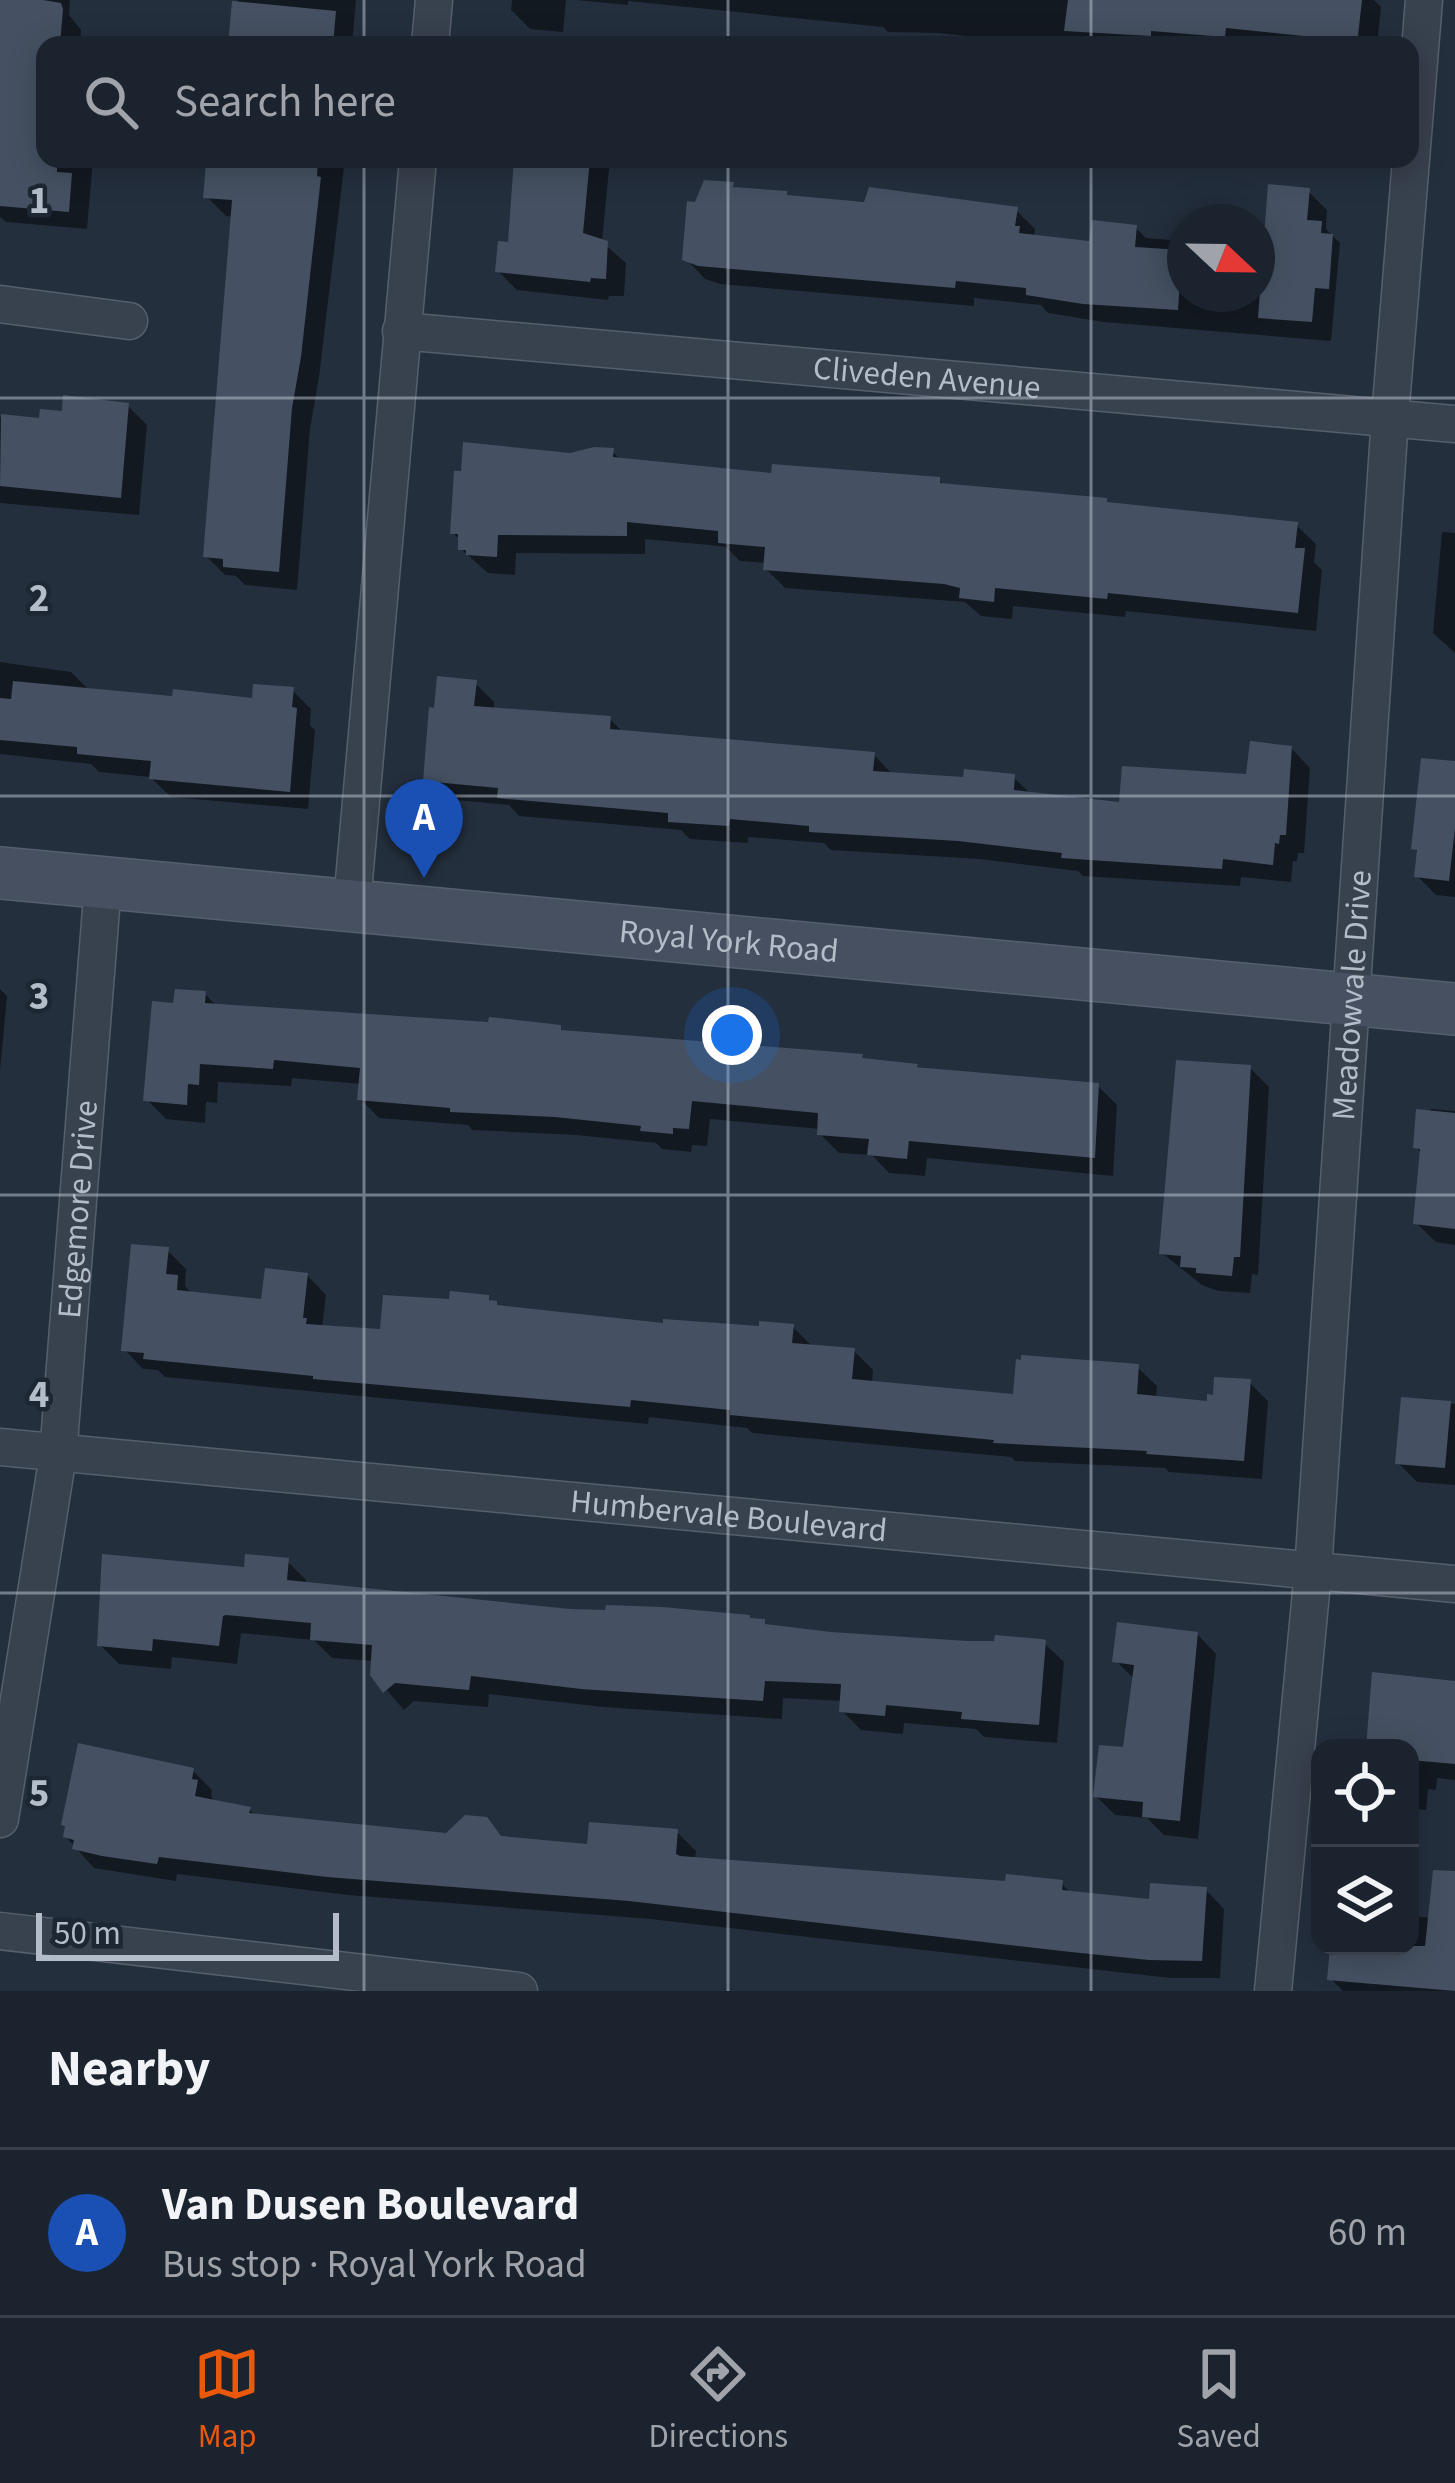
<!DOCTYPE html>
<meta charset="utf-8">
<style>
:root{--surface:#1b232e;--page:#242b36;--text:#f1f3f6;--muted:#a0a4aa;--line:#39404a;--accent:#ea580c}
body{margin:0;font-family:"Source Sans 3",sans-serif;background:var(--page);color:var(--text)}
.controls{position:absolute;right:36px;bottom:36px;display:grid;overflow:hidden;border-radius:24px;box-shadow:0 6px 30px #0003}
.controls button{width:108px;height:108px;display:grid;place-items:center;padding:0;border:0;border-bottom:3px solid var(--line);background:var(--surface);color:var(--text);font:60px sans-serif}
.compass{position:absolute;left:1167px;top:204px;width:108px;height:108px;border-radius:50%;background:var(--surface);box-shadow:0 6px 30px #0003;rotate:112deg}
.scale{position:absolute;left:36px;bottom:30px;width:303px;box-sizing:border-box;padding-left:12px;border:6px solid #b4bcc9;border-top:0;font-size:33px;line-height:42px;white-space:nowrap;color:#b4bcc9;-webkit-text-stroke:9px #1d2633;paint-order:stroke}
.you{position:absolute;left:732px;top:1035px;width:42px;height:42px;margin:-30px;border:9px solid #fff;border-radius:50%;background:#1a73e8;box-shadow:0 0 0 18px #1a73e833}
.badge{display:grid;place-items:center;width:78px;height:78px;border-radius:50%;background:var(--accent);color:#fff;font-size:39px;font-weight:700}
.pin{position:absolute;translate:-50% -99px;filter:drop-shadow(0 3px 6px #0008)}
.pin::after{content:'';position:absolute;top:63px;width:42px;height:36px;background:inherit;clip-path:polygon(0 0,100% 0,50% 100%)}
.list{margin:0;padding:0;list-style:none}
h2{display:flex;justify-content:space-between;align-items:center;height:156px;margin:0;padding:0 48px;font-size:51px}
h2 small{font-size:39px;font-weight:400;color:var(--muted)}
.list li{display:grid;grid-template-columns:78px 1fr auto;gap:36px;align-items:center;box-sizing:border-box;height:168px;padding:0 48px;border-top:3px solid var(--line)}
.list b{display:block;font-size:45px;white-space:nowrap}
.list p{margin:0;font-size:39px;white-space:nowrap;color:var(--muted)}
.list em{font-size:39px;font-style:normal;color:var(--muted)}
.icon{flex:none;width:66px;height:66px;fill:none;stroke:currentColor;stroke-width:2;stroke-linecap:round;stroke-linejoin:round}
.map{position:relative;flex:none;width:1455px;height:1991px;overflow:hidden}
.search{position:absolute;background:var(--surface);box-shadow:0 6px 30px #0003;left:36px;right:36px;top:36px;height:132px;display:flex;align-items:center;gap:30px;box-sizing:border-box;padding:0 42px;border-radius:24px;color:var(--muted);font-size:45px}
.sheet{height:324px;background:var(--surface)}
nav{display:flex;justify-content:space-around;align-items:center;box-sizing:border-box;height:168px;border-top:3px solid var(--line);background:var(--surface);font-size:33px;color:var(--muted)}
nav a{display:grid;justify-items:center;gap:6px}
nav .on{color:var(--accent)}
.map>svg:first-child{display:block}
</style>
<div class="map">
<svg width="1455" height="1991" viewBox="0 0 1455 1991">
<rect width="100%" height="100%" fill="#242f3e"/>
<g fill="#0007">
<path d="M0,0H70L69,15L81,30L80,45H45V159H93L87,229L6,222L0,217Z"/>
<path d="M238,0H356L352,45H230Z"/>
<path d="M512,0H566L563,32L530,29L511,10Z"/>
<path d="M576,0H1374L1381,7L1377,45H1051L938,33L888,32L883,27L628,1V5Z"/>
<path d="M218,159H345L319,377L310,429L297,590L245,585L236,576L225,575L206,556L234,217L226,216L207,197Z"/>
<path d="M510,159H610L602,242L626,263L624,296H609L608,300L517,290L498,271L511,245L516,169Z"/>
<path d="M732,185L738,190L786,194L791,198L1016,210L1035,229L1034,237L1092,245L1136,228L1146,238L1185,241V294H1257V229L1268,230L1308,191L1327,210L1326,229L1340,243L1331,341L1104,322L1048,313L1041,305L974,298V306L720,284L705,279L686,259L697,205Z"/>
<path d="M128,406L147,425L139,515L0,503V417L42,421L64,414Z"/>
<path d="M612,451L622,461L774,476L939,480L946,487L1106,501L1111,505L1296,525L1316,544L1314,562L1322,570L1316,631L1126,611L1125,617L1013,606L1012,619L981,616L965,602L785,588L766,569L767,563L740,561L726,547L709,545L645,539V554L516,553L515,575L488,573L461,549V541L453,533L571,456Z"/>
<path d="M1442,532L1455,533V653L1433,633Z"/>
<path d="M0,662L71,672L90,691L254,701L292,690L311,709L310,725L315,730L308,809L171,797L150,777L99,772L91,764L0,754Z"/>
<path d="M475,683L494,702V710L610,719L624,733L873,754L892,774L966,780L1013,777L1032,795L1121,806L1249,777L1291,748L1310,768L1304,853H1298L1297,861H1293L1291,882L1241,877L1240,886L1083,876L1078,871L979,859L831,850L824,843L748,837V843L690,839L681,830L519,816L509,805L446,799L427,780Z"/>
<path d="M1455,764V897L1436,895L1417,876L1419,853L1414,848Z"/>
<path d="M0,989L7,996L0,1071Z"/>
<path d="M205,994L217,1006L560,1028L565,1033L861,1057L866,1061L1098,1086L1117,1105L1113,1176L927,1158L925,1176L889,1173L872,1155L839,1153L820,1134V1129L710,1119L707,1146L692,1145L691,1152L662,1149L656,1143L576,1135L472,1130L468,1125L379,1118L360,1099L361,1084L292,1078L291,1086L218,1082L217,1103L206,1102L205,1123L166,1119L147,1100L176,1006Z"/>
<path d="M1250,1068L1269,1087L1258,1275L1252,1274L1250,1293L1218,1291L1202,1285L1162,1253Z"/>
<path d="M1431,1109L1455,1111V1245L1436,1242L1416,1223L1422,1154L1416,1147Z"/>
<path d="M167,1250L186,1269L185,1286L193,1295L264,1302L307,1275L326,1295L322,1328L383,1332L452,1303L488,1298L500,1308L666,1327H793L812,1346L854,1351L873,1370L872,1384L1016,1398L1137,1367L1157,1386L1156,1399L1209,1404L1249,1382L1268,1401L1262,1479L1169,1472L1165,1468L1015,1461L1011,1457L752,1433L747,1428L649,1417L648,1424L165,1377L158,1370L143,1369L124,1349Z"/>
<path d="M1404,1400L1455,1404V1485L1417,1482L1398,1463Z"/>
<path d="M287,1561L306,1580V1585L570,1612L764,1622L769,1627L967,1644L1044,1643L1064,1662L1057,1743L984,1737L976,1729L904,1723L903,1734L861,1730L842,1711L843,1701L783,1698L782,1719L603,1707L489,1694L488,1707L414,1701L404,1710L373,1674L374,1661L332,1658L314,1640L241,1633L237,1664L172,1657L171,1669L119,1664L100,1645L247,1570Z"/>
<path d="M1197,1634L1216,1654L1198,1839L1164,1835L1147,1818L1115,1815L1096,1796L1126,1750L1135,1680L1116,1661Z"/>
<path d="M1455,1683V1780L1437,1778L1436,1790L1428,1789L1426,1810L1410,1808V1748H1369Z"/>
<path d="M193,1771L212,1790L211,1797L217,1803L249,1809L256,1816L447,1836L486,1820L505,1840L589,1847L677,1832L696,1851L695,1860L1008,1884L1061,1883L1072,1894L1152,1903L1205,1889L1224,1909L1220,1978H1170L650,1919L348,1895L177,1874L176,1881L94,1868L66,1837Z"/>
<path d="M1410,1916L1455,1920V1991H1343L1331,1979L1335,1946H1410Z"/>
</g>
<g fill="#455162">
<path d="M0,0H43L61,3L63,9L60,45H45V163L57,164V172L72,173L69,212L0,206Z"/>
<path d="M1068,0H1362L1357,45H1312L1313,37L1226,28L1225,37L1151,31V36L1064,31Z"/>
<path d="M232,1L336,11L333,45H228Z"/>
<path d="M215,159H308L318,162L317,176L321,177L301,357L292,408L279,572L223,567V559L203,557L232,200L203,198L206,163L214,164Z"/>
<path d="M514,159H590L583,233L608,241L606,279L591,278L590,282L495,272L498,241L508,242Z"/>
<path d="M704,180L734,182L733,187L787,191V195L864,202L869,187L1018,207L1015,226H1020L1019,233L1089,241L1092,220L1137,225L1135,247L1182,250L1178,310L1083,304L1026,295V288L956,281L955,288L698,266L682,260L687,201L695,202Z"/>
<path d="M1268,184L1310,188L1307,220L1322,221L1321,233L1333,234L1329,289L1315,288L1312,322L1258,318Z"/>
<path d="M63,395L129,403L121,498L0,486L1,414L39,418L40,409L62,411Z"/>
<path d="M463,442L570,453L594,447L614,448L613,457L771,473L772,464L940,477V483L1107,498V502L1298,522L1295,548H1305L1298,613L1108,593L1107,599L995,588L994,602L959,598L960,588L944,584L763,570L765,547L718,543V531L627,522V536L498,535L497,557L466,555V550H458V534H450L454,471H461Z"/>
<path d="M437,676L477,680L474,706L611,716L610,729L875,752L873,771L963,777L964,769L1015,774L1014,790L1119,802L1122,766L1246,774L1250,741L1292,746L1286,835H1280L1279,844L1275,843L1273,865L1223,859L1222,869L1061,858L1062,853L958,841L809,832V826L730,819L729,826L668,822V813L497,798L498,788L423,781L429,707L434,708Z"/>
<path d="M13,681L172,696L173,689L252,698L253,684L294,687L292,707L297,708L290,792L149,779L151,761L77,754V747L0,740V698L11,699Z"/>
<path d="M1421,758L1455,761V828L1449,881L1414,877L1417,850L1411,849Z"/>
<path d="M175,989L206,991L205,1003L488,1022L489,1017L561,1025V1030L863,1054L862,1058L918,1064L917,1067L1099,1083L1095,1158L909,1141L907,1159L867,1155L869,1139L817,1135L818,1113L692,1101L689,1129L673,1128V1134L640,1131L641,1126L555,1117L450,1112V1108L357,1100L360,1068L274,1060L273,1069L200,1064L199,1085L188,1084L187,1105L143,1101L152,1001L173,1003Z"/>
<path d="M1176,1060L1251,1065L1240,1257H1234L1232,1276L1196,1273V1268L1180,1267L1181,1256L1159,1254Z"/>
<path d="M1416,1109L1455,1113V1229L1413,1224L1420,1149L1413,1148Z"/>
<path d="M131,1244L169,1247L166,1274L178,1275L177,1290L261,1299L265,1268L308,1273L303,1318H307L306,1324L380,1329L383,1295L449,1299L450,1291L489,1295V1300L497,1301V1305L663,1323V1319L759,1326V1321L794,1324L792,1343L855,1348L852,1379L1013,1394L1016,1359L1021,1360V1355L1139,1364L1137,1394L1207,1401V1394L1213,1395L1214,1377L1251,1379L1244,1461L1146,1454L1147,1451L993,1443L994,1440L730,1415V1410L631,1400L630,1407L313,1379V1376L143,1359L144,1353L121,1351Z"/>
<path d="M1401,1397L1451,1401L1445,1468L1395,1464Z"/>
<path d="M102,1554L244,1567L245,1554L289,1558L287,1580L570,1609L605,1610L606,1605L662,1607L750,1615V1618L765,1619V1624L831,1632L967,1641H994L995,1635L1041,1639L1046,1640L1039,1725L961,1719L962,1712L886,1705L885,1716L839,1712L841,1684L765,1681L763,1701L581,1689L471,1676L469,1690L395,1683L383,1693L370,1675L372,1645L310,1640L311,1623L226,1615L223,1616L219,1646L153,1639L152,1651L97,1646Z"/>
<path d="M1117,1622L1198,1632L1180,1821L1142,1817L1143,1802L1093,1797L1099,1745L1123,1747L1134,1665L1112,1662Z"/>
<path d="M1372,1672L1455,1681V1764L1410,1760V1748H1366Z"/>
<path d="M78,1743L194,1768L192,1779L198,1780L195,1796L251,1807L249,1813L446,1833L465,1815L487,1817L501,1836L587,1844L589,1822L678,1829L676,1854L680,1856L1005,1881L1006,1874L1063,1880L1062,1890L1149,1899L1150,1883L1207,1887L1202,1961L1149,1960L1071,1952L629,1901L327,1877L159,1857L157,1864L102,1856L72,1849L74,1840L63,1837L65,1826L61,1825Z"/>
<path d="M1433,1870L1455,1871V1991L1327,1980L1330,1946H1425Z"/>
</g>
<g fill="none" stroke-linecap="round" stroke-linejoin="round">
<g stroke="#565f6c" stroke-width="39">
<g id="minor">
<path d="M430,45L434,0"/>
<path d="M0,304L129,321"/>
<path id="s1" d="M401,331L1455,424"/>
<path d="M352,903L418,159"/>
<path id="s2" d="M0,1447L1455,1584"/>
<path id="s3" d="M0,1819L58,1455L103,884"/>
<path d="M0,1931L519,1991"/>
<path id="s4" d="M1273,1991L1313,1571L1390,417L1424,0"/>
</g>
</g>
<g stroke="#565f6c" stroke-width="54">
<g id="secondary">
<path id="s5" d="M0,873L1455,1009"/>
</g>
</g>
<use href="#minor" stroke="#38414e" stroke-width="36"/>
<use href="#secondary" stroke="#465061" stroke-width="51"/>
</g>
<path fill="none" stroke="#b4bcc9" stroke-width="3" stroke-opacity="0.55" d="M364,0V45M728,0V45M1091,0V45M364,159V1991M728,159V1991M1091,159V1991M0,398H1455M0,796H1455M0,1195H1455M0,1593H1455"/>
<g text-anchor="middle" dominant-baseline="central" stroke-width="9" stroke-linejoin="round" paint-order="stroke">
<g font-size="33" fill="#b4bcc9" stroke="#1d2633">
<text stroke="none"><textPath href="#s1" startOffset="528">Cliveden Avenue</textPath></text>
<text stroke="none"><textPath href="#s5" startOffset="732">Royal York Road</textPath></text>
<text stroke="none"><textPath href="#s4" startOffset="999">Meadowvale Drive</textPath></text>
<text stroke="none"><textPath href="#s3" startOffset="615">Edgemore Drive</textPath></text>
<text stroke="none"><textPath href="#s2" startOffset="732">Humbervale Boulevard</textPath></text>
</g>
</g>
<g font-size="39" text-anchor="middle" font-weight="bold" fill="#b4bcc9" stroke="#1d2633" stroke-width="9" stroke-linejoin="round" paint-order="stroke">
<text x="39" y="213">1</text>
<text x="39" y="611">2</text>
<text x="39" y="1009">3</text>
<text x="39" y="1407">4</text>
<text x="39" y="1806">5</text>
</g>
</svg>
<div class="controls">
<button><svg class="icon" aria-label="locate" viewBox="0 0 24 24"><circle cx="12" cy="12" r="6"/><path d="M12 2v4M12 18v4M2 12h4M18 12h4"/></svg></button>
<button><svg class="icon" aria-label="layers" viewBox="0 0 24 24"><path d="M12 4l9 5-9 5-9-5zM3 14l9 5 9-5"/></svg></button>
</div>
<svg class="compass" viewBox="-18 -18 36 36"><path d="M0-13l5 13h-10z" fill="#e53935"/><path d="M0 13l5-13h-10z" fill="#a0a4aa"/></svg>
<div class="scale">50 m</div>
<div class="you"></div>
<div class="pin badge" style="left:424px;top:878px;background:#1a4fb4">A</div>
<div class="search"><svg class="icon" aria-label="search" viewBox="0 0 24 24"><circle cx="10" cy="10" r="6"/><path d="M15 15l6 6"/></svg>Search here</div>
</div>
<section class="sheet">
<h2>Nearby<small></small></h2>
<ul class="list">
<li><span class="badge" style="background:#1a4fb4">A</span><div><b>Van Dusen Boulevard</b><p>Bus stop · Royal York Road</p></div><em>60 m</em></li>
</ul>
</section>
<nav>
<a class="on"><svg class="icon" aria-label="map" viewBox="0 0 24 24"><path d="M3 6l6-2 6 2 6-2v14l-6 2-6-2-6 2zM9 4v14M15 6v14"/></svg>Map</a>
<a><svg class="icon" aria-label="directions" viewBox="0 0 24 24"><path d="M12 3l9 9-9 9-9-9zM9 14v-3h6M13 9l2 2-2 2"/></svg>Directions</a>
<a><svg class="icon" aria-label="saved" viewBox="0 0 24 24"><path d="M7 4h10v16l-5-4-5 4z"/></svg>Saved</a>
</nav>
